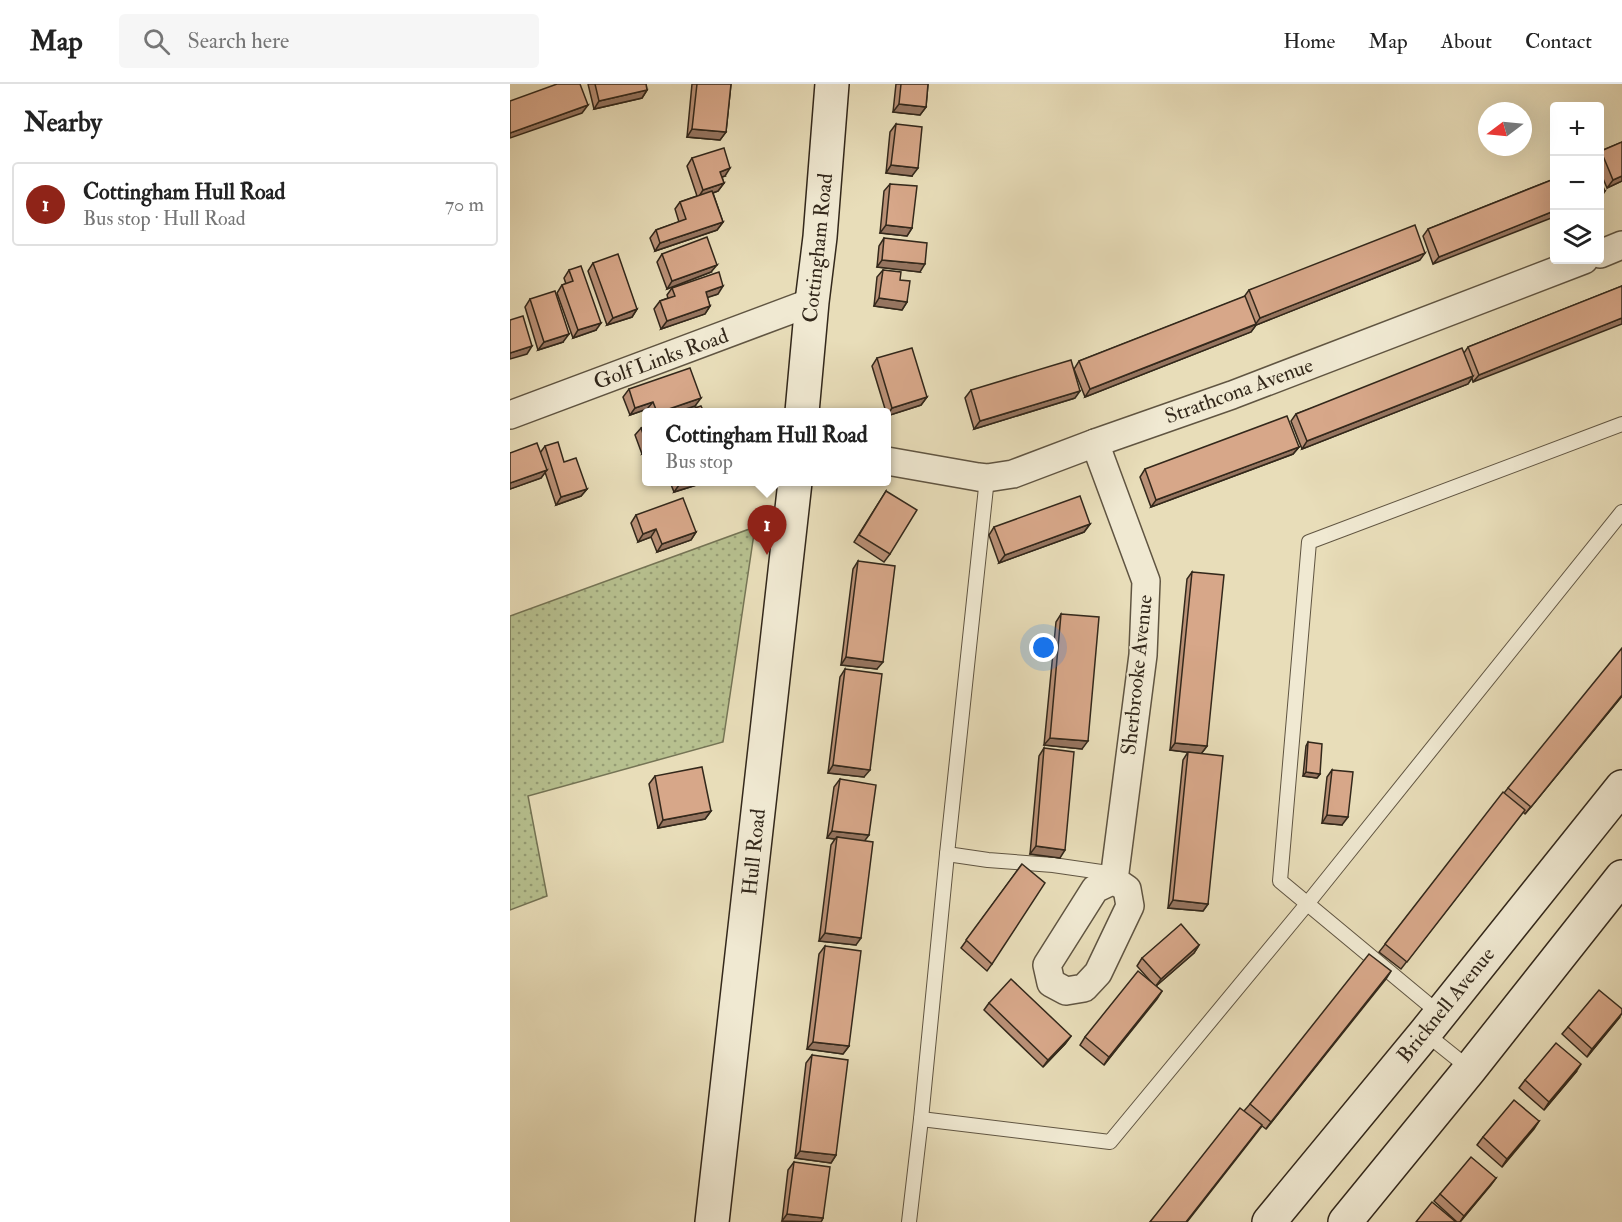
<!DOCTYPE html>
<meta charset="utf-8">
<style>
:root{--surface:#fff;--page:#f6f6f6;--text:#222;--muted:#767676;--line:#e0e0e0;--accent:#8f2418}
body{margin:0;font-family:"IM FELL Double Pica",serif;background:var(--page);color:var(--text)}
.controls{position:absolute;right:18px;top:18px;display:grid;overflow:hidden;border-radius:6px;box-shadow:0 6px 24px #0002}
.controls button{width:54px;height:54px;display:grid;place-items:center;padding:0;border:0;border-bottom:2px solid var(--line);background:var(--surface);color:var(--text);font:30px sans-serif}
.compass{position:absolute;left:968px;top:18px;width:54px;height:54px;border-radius:50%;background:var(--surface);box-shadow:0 6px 24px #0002;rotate:254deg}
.you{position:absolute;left:534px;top:564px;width:21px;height:21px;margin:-15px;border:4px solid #fff;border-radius:50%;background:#1a73e8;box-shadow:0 0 0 9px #1a73e833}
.badge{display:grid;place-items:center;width:39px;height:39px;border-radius:50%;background:var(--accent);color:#fff;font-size:20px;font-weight:700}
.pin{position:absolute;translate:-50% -50px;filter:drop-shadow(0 2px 3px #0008)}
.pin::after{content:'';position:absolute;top:32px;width:21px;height:18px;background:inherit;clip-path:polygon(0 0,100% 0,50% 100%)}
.popup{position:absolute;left:132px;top:324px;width:249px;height:78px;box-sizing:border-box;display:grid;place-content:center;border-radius:6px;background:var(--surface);filter:drop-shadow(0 2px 4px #0005);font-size:20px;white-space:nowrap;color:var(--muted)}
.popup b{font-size:22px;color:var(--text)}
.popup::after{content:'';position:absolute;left:50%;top:100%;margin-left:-12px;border:12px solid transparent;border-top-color:var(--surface)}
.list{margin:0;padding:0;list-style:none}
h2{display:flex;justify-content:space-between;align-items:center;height:78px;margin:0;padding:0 24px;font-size:26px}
h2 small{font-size:20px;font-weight:400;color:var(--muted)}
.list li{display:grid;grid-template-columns:39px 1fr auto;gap:18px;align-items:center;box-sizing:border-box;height:84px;margin:0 12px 12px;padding:0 12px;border:2px solid var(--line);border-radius:6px}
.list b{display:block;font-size:22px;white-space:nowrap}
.list p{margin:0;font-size:20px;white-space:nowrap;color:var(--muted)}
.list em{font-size:20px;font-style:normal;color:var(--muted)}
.icon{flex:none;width:33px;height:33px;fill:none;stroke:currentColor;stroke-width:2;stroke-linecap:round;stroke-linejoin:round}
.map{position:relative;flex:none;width:1112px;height:1138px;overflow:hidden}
header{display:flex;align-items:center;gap:36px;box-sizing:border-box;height:84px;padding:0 30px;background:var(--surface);border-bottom:2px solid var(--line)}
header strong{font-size:28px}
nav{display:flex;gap:33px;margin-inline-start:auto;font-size:21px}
.search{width:420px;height:54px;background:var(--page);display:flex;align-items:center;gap:15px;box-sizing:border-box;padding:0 21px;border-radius:6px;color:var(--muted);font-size:22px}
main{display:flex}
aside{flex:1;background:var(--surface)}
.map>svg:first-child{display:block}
</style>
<header>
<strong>Map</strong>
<div class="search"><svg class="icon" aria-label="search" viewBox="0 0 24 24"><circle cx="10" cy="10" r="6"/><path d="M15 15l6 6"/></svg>Search here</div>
<nav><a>Home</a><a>Map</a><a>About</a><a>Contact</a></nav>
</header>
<main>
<aside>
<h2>Nearby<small></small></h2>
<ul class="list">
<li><span class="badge">1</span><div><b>Cottingham Hull Road</b><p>Bus stop · Hull Road</p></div><em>70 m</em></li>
</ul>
</aside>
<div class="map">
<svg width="1112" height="1138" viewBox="0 0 1112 1138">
<defs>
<pattern id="green-dots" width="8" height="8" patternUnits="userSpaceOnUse" patternTransform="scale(1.5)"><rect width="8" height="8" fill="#b7c08f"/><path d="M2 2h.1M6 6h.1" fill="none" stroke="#959c74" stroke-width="1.8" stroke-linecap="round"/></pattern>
</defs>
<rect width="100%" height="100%" fill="#e8ddb9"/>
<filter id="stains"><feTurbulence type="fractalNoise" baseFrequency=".00333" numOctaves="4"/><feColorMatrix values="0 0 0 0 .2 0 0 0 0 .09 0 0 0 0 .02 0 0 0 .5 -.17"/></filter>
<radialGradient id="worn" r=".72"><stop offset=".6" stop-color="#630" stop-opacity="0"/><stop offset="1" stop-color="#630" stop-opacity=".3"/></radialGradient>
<path fill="url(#green-dots)" stroke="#757455" stroke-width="1.5" d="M245,443L213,658L18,712L37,812L0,826V532Z"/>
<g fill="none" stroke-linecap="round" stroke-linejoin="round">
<g stroke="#605542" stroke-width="16">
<g id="lane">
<path d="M437,770L478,776L543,781L605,790"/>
<path d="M930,930L770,797L799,458L1112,340"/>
<path d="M915,949L960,985"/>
<path d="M411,1035L600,1058L797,820L1112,428"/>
<path d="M399,1138L411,1035L437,770L477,394"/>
</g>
</g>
<g stroke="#605542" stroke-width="30">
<g id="street">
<path d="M1090,170L1112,161"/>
<path d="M0,331L302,218"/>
<path d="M585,359L636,497L633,571L604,796L617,805L620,822L588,889L574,904L556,907L541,899L537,881L585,805L604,796"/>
<path d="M377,377L468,393L477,394L503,390L585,359L722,311L1074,176"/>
</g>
</g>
<g stroke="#33281b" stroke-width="36">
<g id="secondary">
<path d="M292,328L302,218L310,153L322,0"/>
<path d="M202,1138L285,398"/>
<path d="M759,1138L915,949L1112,703"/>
<path d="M835,1138L960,985L1112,793"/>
</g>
</g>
<use href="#lane" stroke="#f0e9d2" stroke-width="14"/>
<use href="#street" stroke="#f0e9d2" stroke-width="27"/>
<use href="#secondary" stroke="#f0e9d2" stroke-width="33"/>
</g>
<g fill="#b99076" stroke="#33281b" stroke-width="1.5">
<path d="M78,0H136L137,6L132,14L84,25Z"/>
<path d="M182,0H221L216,48L210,56L177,53Z"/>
<path d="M386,0H418L416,23L410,31L383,28Z"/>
<path d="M386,40L402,92L376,89L380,48Z"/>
<path d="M1112,58V97L1097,104L1089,85V69L1091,67Z"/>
<path d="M182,74L215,92L212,93L214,99L208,107L203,109L213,138L207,146L145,167L140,154L146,146L169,138L165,125L170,118L187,112L177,82Z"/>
<path d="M1044,95L923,180L913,152L918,145Z"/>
<path d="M380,100L402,144L397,152L370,149L374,107Z"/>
<path d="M374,154L410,188L367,183L369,162Z"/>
<path d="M152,170L201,188L157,205L147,178Z"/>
<path d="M910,176L746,241L741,248L575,313L564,285L569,277L734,213L739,206Z"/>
<path d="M83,179L127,225L122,233L97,241L78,187Z"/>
<path d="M59,186L86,246L63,254L47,209L52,201L56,200L54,194Z"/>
<path d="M373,186L390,196L397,218L392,226L364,222L367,193Z"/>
<path d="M1112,202L963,298L962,294L958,300L792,365L781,337L786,330L954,269L958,263Z"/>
<path d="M162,204L208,210L197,213L200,222L195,230L151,245L144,225L150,217L158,214L157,211Z"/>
<path d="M20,215L53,258L28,266L15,223Z"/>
<path d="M367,274L417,313L411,321L377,332V328H376L362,282Z"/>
<path d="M119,305L185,322L166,328H138L137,325L120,331L113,313Z"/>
<path d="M461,306L565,314L464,345L455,314Z"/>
<path d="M137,341V368L132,370L125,351L131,344Z"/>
<path d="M35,362L54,378L77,405L71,412L46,421L35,388L31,394L0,405V369H30Z"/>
<path d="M789,363L783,370L641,423L630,393L635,385Z"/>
<path d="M160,398H196L164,408Z"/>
<path d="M376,407L380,470L374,478L344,458Z"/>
<path d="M126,431L186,448L181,456L147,468L141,453L128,458L121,439Z"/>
<path d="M580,440L574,448L489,479L479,451L484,443Z"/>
<path d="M348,477L367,585L331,581L343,485Z"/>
<path d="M682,488L697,662L691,670L660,666L677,495Z"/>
<path d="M551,530L572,665L534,661L546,538Z"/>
<path d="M335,585L354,693L318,689L330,593Z"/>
<path d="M1112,612L1015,730L1013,728L891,885L869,868L998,704Z"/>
<path d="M798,658L810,690L807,694L793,692L796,662Z"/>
<path d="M534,664L550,774L520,770L529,672Z"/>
<path d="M678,668L698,820L693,827L658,824L673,676Z"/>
<path d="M822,686L832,741L812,739L817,693Z"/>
<path d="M145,692L201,727L195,735L148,744L139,700Z"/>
<path d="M330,695L355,757L346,861L309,857L321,761L325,755L317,754L324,703Z"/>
<path d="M512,780L482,880L477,887L451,864Z"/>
<path d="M689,861L684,869L646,902L652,907L594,981L570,961L575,953L642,899L627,882L632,874Z"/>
<path d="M315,862L339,962L333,970L297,965L309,870Z"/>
<path d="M881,887L756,1045L752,1042L677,1138H640L734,1027L740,1020Z"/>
<path d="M479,919L561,952L555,960L533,983L474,926Z"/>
<path d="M1109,934L1077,973L1052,950L1058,943Z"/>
<path d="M302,971L326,1071L321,1079L285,1074L296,979Z"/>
<path d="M1066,988L1034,1026L1009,1004L1015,996Z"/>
<path d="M1029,1037L992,1083L967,1061L973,1053Z"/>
<path d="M284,1078L313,1134L311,1138L272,1137L278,1086Z"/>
<path d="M986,1094L950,1138H947L924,1117L930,1110Z"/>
</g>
<g fill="#967560" stroke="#33281b" stroke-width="1.5">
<path d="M137,6L132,14L84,25L89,17Z"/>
<path d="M389,20L416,23L410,31L383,28Z"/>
<path d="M78,21L72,29L0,54V49Z"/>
<path d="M182,45L216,48L210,56L177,53Z"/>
<path d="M381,81L408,84L402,92L376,89Z"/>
<path d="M220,84L215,92L205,95L210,88Z"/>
<path d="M1112,92V97L1097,104L1103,96Z"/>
<path d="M214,99L208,107L188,114L193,106Z"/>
<path d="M1095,107L1090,115H1089V110Z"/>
<path d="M1044,127V133L923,180L929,173Z"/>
<path d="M213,138L207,146L145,167L150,159Z"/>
<path d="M376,141L402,144L397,152L370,149Z"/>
<path d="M915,169L910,176L746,241L741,248L575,313L580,305L745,241L750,234Z"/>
<path d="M372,176L415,180L410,188L367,183Z"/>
<path d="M207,181L201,188L157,205L162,197Z"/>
<path d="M213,202L208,210L190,216L196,208Z"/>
<path d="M369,214L397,218L392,226L364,222Z"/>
<path d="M200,222L195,230L151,245L157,237Z"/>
<path d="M127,225L122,233L97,241L103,234Z"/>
<path d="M1112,234V240L963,298L969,291Z"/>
<path d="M91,239L86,246L63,254L68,246Z"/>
<path d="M59,250L53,258L28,266L34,258Z"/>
<path d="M22,262L17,270L0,275V269Z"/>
<path d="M963,292L958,300L792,365L797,357Z"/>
<path d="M570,307L565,314L464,345L470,337Z"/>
<path d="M417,313L411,321L377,332L382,324Z"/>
<path d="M191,314L185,322L166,328H150Z"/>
<path d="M143,318L137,325L120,331L125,324Z"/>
<path d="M137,362V368L132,370Z"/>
<path d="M789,363L783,370L641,423L646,416Z"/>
<path d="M37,386L31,394L0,405V399Z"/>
<path d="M178,398H196L164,408L169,401Z"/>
<path d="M77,405L71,412L46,421L51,413Z"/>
<path d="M580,440L574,448L489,479L495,471Z"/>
<path d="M146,445L141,453L128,458L133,450Z"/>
<path d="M186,448L181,456L147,468L152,460Z"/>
<path d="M336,573L373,578L367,585L331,581Z"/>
<path d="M1112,611V612L1015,730L1021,723Z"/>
<path d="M540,654L578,657L572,665L534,661Z"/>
<path d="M665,659L697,662L691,670L660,666Z"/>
<path d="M323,681L360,686L354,693L318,689Z"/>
<path d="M796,688L810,690L807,694L793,692Z"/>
<path d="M201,727L195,735L148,744L153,736Z"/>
<path d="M817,731L838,733L832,741L812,739Z"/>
<path d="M322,747L359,751L353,759L327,753L325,755L317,754Z"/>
<path d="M526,762L555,766L550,774L520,770Z"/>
<path d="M663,816L698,820L693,827L658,824Z"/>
<path d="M315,849L351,854L346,861L309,857Z"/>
<path d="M689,861L684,869L645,903L651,895Z"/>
<path d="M881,887L876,895L756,1045L761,1038Z"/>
<path d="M652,907L647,915L594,981L599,973Z"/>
<path d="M1112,929L1109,934L1077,973L1082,965Z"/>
<path d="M561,952L555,960L533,983L538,976Z"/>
<path d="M303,958L339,962L333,970L297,965Z"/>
<path d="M1071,980L1066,988L1034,1026L1039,1018Z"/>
<path d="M1029,1037L1024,1045L992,1083L997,1075Z"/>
<path d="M290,1067L326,1071L321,1079L285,1074Z"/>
<path d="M986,1094L981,1101L950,1138L954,1132Z"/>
<path d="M277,1130L313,1134L311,1138L272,1137Z"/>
</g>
<g fill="#d7a789" stroke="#33281b" stroke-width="1.5">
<path d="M47,0H70L78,21L0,49V17Z"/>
<path d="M85,0H136L137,6L89,17Z"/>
<path d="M187,0H221L216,48L182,45Z"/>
<path d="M391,0H418L416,23L389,20Z"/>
<path d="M386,40L412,43L408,84L381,81Z"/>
<path d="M1112,58V92L1103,96L1091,67Z"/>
<path d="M214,64L220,84L210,88L214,99L193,106L182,74Z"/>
<path d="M1089,94L1095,107L1089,110Z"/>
<path d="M1044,95V127L929,173L918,145Z"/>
<path d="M380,100L407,102L402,144L376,141Z"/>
<path d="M202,107L213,138L150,159L146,146L176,135L170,118Z"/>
<path d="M905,141L915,169L750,234L739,206Z"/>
<path d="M197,153L207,181L162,197L152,170Z"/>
<path d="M374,154L417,159L415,180L372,176Z"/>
<path d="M108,170L127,225L103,234L83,179Z"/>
<path d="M71,182L91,239L68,246L52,201L63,197L59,186Z"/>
<path d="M373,186L391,188L390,196L400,197L397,218L369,214Z"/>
<path d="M209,188L213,202L196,208L200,222L157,237L150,217L165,212L162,204Z"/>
<path d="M1112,202V234L969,291L958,263Z"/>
<path d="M45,207L59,250L34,258L20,215Z"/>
<path d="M735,212L746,240L580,305L569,277Z"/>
<path d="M13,232L22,262L0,269V236Z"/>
<path d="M402,264L417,313L382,324L367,274Z"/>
<path d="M952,264L963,292L797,357L786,330Z"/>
<path d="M561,276L570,307L470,337L461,306Z"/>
<path d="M180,284L191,314L150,328H147L143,318L125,324L119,305Z"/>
<path d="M191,322L194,328H173Z"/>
<path d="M777,332L789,363L646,416L635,385Z"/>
<path d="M137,341V361L131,344Z"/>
<path d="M48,358L54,378L66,374L77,405L51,413L35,362Z"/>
<path d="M27,359L37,386L0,399V369Z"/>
<path d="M168,398H178L169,401Z"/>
<path d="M376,407L407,426L380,470L349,451Z"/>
<path d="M570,412L580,440L495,471L484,443Z"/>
<path d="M173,414L186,448L152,460L146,445L133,450L126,431Z"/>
<path d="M348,477L385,482L373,578L336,573Z"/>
<path d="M682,488L714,491L697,662L665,659Z"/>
<path d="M551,530L589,533L578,657L540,654Z"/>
<path d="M1112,564V611L1021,723L998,704Z"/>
<path d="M335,585L372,590L360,686L323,681Z"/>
<path d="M798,658L812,660L810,690L796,688Z"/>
<path d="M534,664L564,668L555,766L526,762Z"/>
<path d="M678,668L713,672L698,820L663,816Z"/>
<path d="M192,683L201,727L153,736L145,692Z"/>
<path d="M822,686L843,688L838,733L817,731Z"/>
<path d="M330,695L366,701L359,751L322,747Z"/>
<path d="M993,708L1015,726L897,878L875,860Z"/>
<path d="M327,753L363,758L351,854L315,849Z"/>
<path d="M512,780L535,799L482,880L456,856Z"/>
<path d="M671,840L689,861L651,895L632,874Z"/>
<path d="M315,862L351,867L339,962L303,958Z"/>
<path d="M859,870L881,887L761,1038L740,1020Z"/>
<path d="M628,887L652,907L599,973L575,953Z"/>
<path d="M501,895L561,952L538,976L479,919Z"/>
<path d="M1089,906L1112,925V929L1082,965L1058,943Z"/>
<path d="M1046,959L1071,980L1039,1018L1015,996Z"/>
<path d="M302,971L338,976L326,1071L290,1067Z"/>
<path d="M1004,1016L1029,1037L997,1075L973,1053Z"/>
<path d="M730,1024L752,1041L676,1138H640Z"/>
<path d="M961,1073L986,1094L954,1132L930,1110Z"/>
<path d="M284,1078L320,1083L313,1134L277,1130Z"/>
<path d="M922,1118L946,1138H906Z"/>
</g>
<g text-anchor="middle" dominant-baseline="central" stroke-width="4.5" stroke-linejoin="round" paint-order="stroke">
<g font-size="21" fill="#33281b" stroke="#f0e9d2">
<text transform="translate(308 164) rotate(-84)">Cottingham Road</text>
<text transform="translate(151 275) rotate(-20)">Golf Links Road</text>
<text transform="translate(729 307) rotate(-20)">Strathcona Avenue</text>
<text transform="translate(627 591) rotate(-84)">Sherbrooke Avenue</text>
<text transform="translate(244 768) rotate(-84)">Hull Road</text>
<text transform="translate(936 921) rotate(-51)">Bricknell Avenue</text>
</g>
</g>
<rect width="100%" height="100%" filter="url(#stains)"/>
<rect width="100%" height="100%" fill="url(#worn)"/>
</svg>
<div class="controls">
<button>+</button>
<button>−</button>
<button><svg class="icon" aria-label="layers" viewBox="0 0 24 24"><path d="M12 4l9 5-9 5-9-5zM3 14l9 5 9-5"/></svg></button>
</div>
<svg class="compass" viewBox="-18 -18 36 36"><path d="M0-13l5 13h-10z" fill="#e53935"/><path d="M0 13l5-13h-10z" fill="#767676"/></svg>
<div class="you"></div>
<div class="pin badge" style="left:257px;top:471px">1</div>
<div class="popup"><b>Cottingham Hull Road</b>Bus stop</div>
</div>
</main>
